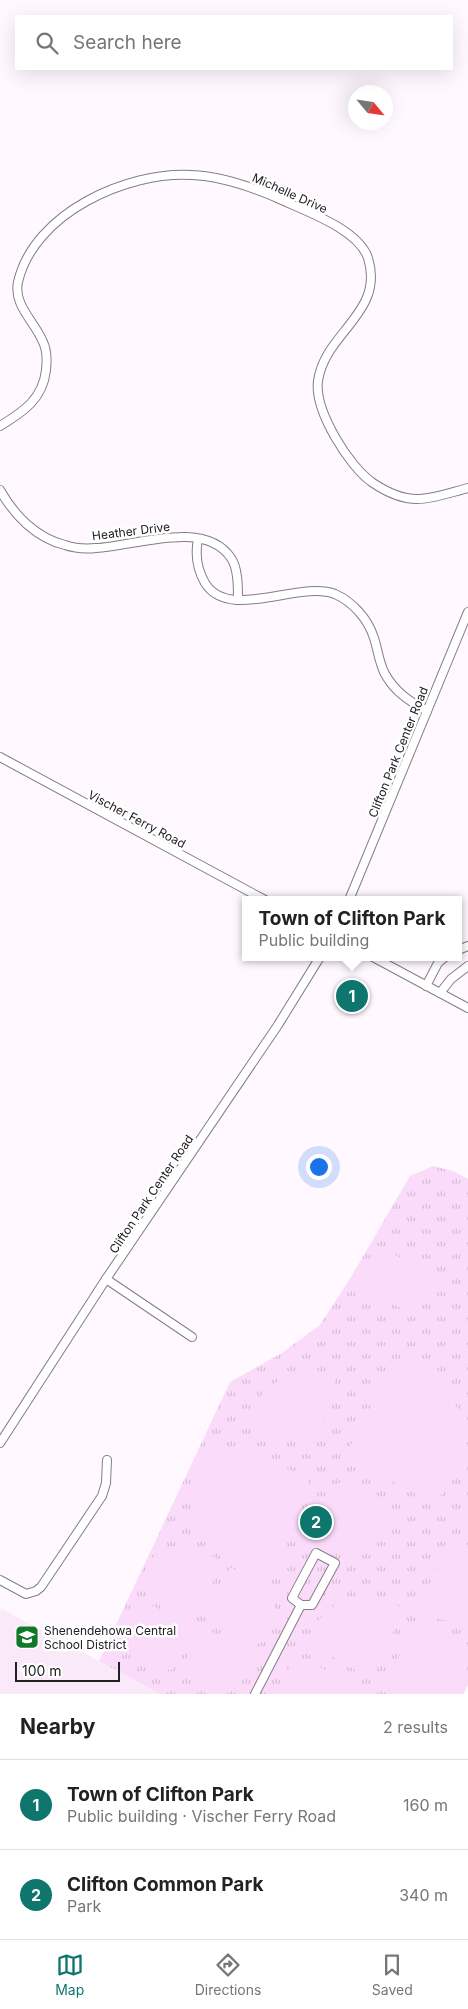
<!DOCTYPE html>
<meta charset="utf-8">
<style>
:root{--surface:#fff;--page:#f2f2f2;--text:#222;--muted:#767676;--line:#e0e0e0;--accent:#0f766e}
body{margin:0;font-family:Inter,sans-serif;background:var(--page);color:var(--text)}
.compass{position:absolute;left:348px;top:85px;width:45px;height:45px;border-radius:50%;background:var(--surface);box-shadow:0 5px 20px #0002;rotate:119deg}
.scale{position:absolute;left:15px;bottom:12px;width:105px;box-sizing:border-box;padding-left:5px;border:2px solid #232023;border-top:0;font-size:14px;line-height:18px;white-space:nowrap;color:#232023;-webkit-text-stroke:4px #fff;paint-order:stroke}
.you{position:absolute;left:318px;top:1166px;width:18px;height:18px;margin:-12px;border:4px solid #fff;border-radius:50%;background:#1a73e8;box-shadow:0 0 0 8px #1a73e833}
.badge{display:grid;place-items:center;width:32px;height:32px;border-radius:50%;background:var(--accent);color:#fff;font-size:16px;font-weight:700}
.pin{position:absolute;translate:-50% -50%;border:2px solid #fff;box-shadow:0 1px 5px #0006}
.popup{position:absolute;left:242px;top:896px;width:220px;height:65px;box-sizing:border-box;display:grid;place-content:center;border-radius:0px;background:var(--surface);filter:drop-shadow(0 1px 4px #0005);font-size:16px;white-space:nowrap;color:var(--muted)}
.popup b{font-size:19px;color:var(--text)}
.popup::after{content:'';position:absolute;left:50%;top:100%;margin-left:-10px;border:10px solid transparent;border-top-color:var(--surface)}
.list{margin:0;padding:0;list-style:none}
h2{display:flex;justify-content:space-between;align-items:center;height:65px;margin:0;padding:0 20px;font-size:21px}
h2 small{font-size:16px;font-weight:400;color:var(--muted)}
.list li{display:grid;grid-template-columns:32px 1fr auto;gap:15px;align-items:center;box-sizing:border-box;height:90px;padding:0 20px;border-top:1px solid var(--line)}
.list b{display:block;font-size:19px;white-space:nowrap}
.list p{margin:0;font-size:16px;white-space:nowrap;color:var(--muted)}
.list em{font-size:16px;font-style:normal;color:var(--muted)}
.icon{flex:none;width:28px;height:28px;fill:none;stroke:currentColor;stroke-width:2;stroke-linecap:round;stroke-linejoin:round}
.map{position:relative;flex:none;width:468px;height:1694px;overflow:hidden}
.search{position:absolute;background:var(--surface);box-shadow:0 5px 20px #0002;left:15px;right:15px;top:15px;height:55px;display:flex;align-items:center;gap:12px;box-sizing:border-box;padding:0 18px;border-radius:0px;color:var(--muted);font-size:19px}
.sheet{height:245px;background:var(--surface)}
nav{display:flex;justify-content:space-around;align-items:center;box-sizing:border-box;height:70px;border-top:1px solid var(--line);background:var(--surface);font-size:14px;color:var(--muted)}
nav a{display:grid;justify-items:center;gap:2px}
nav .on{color:var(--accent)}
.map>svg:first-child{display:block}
</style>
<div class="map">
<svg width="468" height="1694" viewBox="0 0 468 1694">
<defs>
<pattern id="grass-tufts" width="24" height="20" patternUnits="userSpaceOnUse" patternTransform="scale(1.25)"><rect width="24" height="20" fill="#fadcfa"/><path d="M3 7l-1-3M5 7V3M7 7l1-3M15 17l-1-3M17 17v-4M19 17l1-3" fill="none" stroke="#d6bcd6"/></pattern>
</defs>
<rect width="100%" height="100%" fill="#fff8ff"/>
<path fill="#f9e9f9" d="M2,1609L99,1661L160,1694H0V1612Z"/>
<path fill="url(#grass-tufts)" d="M433,1166L453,1171L468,1179V1685L463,1694H160L99,1661L230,1382L282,1353L320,1325L351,1277L410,1176Z"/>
<g fill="#fadcfa">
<path d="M378,1246L437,1277L416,1316L358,1285Z"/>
<path d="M395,1359C429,1367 468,1405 467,1445C461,1466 447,1485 436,1504L349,1459L347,1452Z"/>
<path d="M302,1373H318L336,1376L320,1438L311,1444L248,1426C257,1394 270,1380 302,1373Z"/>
<path d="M211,1440L306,1476L310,1486L275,1574C200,1575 171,1498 211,1440Z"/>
<path d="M345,1481L400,1515C385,1541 368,1554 337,1552C326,1551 319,1550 310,1545L313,1536L336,1484Z"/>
<path d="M468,1510V1539L461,1535L460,1524Z"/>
<path d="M192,1545L201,1548L222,1563L199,1610L192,1614L143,1591C146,1555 157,1546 192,1545Z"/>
<path d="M452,1550L468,1558V1620C446,1623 433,1619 415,1609L446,1554Z"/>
<path d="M230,1568C254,1576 282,1589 273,1620C270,1629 264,1637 260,1645L212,1621L209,1613Z"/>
<path d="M371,1596L389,1600L404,1609L375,1670L360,1673L306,1641C315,1622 327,1607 347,1599C353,1596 363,1597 371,1596Z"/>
<path d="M143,1601L189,1624L192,1631L172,1670L163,1669L130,1649C124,1631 130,1615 143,1601Z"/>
<path d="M420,1619C442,1625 463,1646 464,1670C465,1678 463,1686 463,1694H405L393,1688L388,1677Z"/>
<path d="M206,1629L256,1653C252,1661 248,1671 242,1677C224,1694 196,1685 178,1673L201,1632Z"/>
<path d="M297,1656L355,1684L359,1694H282L286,1674Z"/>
</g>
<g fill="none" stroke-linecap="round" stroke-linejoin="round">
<g stroke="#867d86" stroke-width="10">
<g id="minor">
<path d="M0,426C23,412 43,399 46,370C47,361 47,350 43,342C35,322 13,305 18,282C34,213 127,171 192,175C221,176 249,186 275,197C302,210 358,228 368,258C385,313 325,332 318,381C314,410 349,467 373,483C385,491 402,499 417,499C433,499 452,492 468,488"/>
<path d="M0,490C14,515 36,538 65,545C74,548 87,549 96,548C133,547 204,518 231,558C238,568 238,586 238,599"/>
<path d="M198,539C195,554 197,569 205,583C229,622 299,580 335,594C353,602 368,619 374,638C378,650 379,663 385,674C395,692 409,701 427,711"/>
<path d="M0,757L265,900"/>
<path d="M349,900L468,612"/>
<path d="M458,950L468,946"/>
<path d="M373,957L468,1008"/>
<path d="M426,986L438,963L445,957"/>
<path d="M440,993L451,979L468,966"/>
<path d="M106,1279L192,1337"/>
<path d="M0,1443L106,1279L278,1025L320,957"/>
<path d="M0,1580L26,1594L36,1591L41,1587L102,1496L106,1483L107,1460"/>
<path d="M255,1694L301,1605L292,1598L316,1553L335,1563L312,1605H301"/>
</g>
</g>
<use href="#minor" stroke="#fff" stroke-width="8"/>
</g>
<defs>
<g id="school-square" transform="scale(1.25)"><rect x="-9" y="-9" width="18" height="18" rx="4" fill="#117729" stroke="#fff"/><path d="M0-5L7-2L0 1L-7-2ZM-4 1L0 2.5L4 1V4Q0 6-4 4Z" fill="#fff"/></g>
</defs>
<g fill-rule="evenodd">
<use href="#school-square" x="27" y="1637"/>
</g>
<g text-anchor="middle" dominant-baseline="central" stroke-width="5" stroke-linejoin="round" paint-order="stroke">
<g font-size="12" fill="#232023" stroke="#fff">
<text transform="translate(290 193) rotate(24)">Michelle Drive</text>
<text transform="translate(131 531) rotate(-7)">Heather Drive</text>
<text transform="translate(398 752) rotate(-68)">Clifton Park Center Road</text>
<text transform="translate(137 819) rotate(28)">Vischer Ferry Road</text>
<text transform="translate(151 1194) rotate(-56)">Clifton Park Center Road</text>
</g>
<g font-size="12" fill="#232023" stroke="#fff" text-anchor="start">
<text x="44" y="1630">Shenendehowa Central<tspan x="44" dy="14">School District</tspan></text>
</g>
</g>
</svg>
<svg class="compass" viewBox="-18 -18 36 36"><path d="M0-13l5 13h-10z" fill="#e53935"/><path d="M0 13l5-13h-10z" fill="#767676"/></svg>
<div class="scale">100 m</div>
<div class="you"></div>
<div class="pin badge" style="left:352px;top:996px">1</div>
<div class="popup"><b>Town of Clifton Park</b>Public building</div>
<div class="pin badge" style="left:316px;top:1522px">2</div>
<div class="search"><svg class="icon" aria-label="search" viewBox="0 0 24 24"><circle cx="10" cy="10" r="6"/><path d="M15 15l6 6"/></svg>Search here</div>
</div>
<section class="sheet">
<h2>Nearby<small>2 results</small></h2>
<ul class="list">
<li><span class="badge">1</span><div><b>Town of Clifton Park</b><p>Public building · Vischer Ferry Road</p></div><em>160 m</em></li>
<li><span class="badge">2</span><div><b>Clifton Common Park</b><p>Park</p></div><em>340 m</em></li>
</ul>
</section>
<nav>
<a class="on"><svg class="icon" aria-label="map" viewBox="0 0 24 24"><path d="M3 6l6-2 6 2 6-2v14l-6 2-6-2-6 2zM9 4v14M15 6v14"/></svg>Map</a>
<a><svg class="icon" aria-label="directions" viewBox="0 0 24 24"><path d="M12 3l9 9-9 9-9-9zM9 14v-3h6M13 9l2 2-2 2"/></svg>Directions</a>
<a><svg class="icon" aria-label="saved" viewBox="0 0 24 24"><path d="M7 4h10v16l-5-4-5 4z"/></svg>Saved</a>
</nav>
